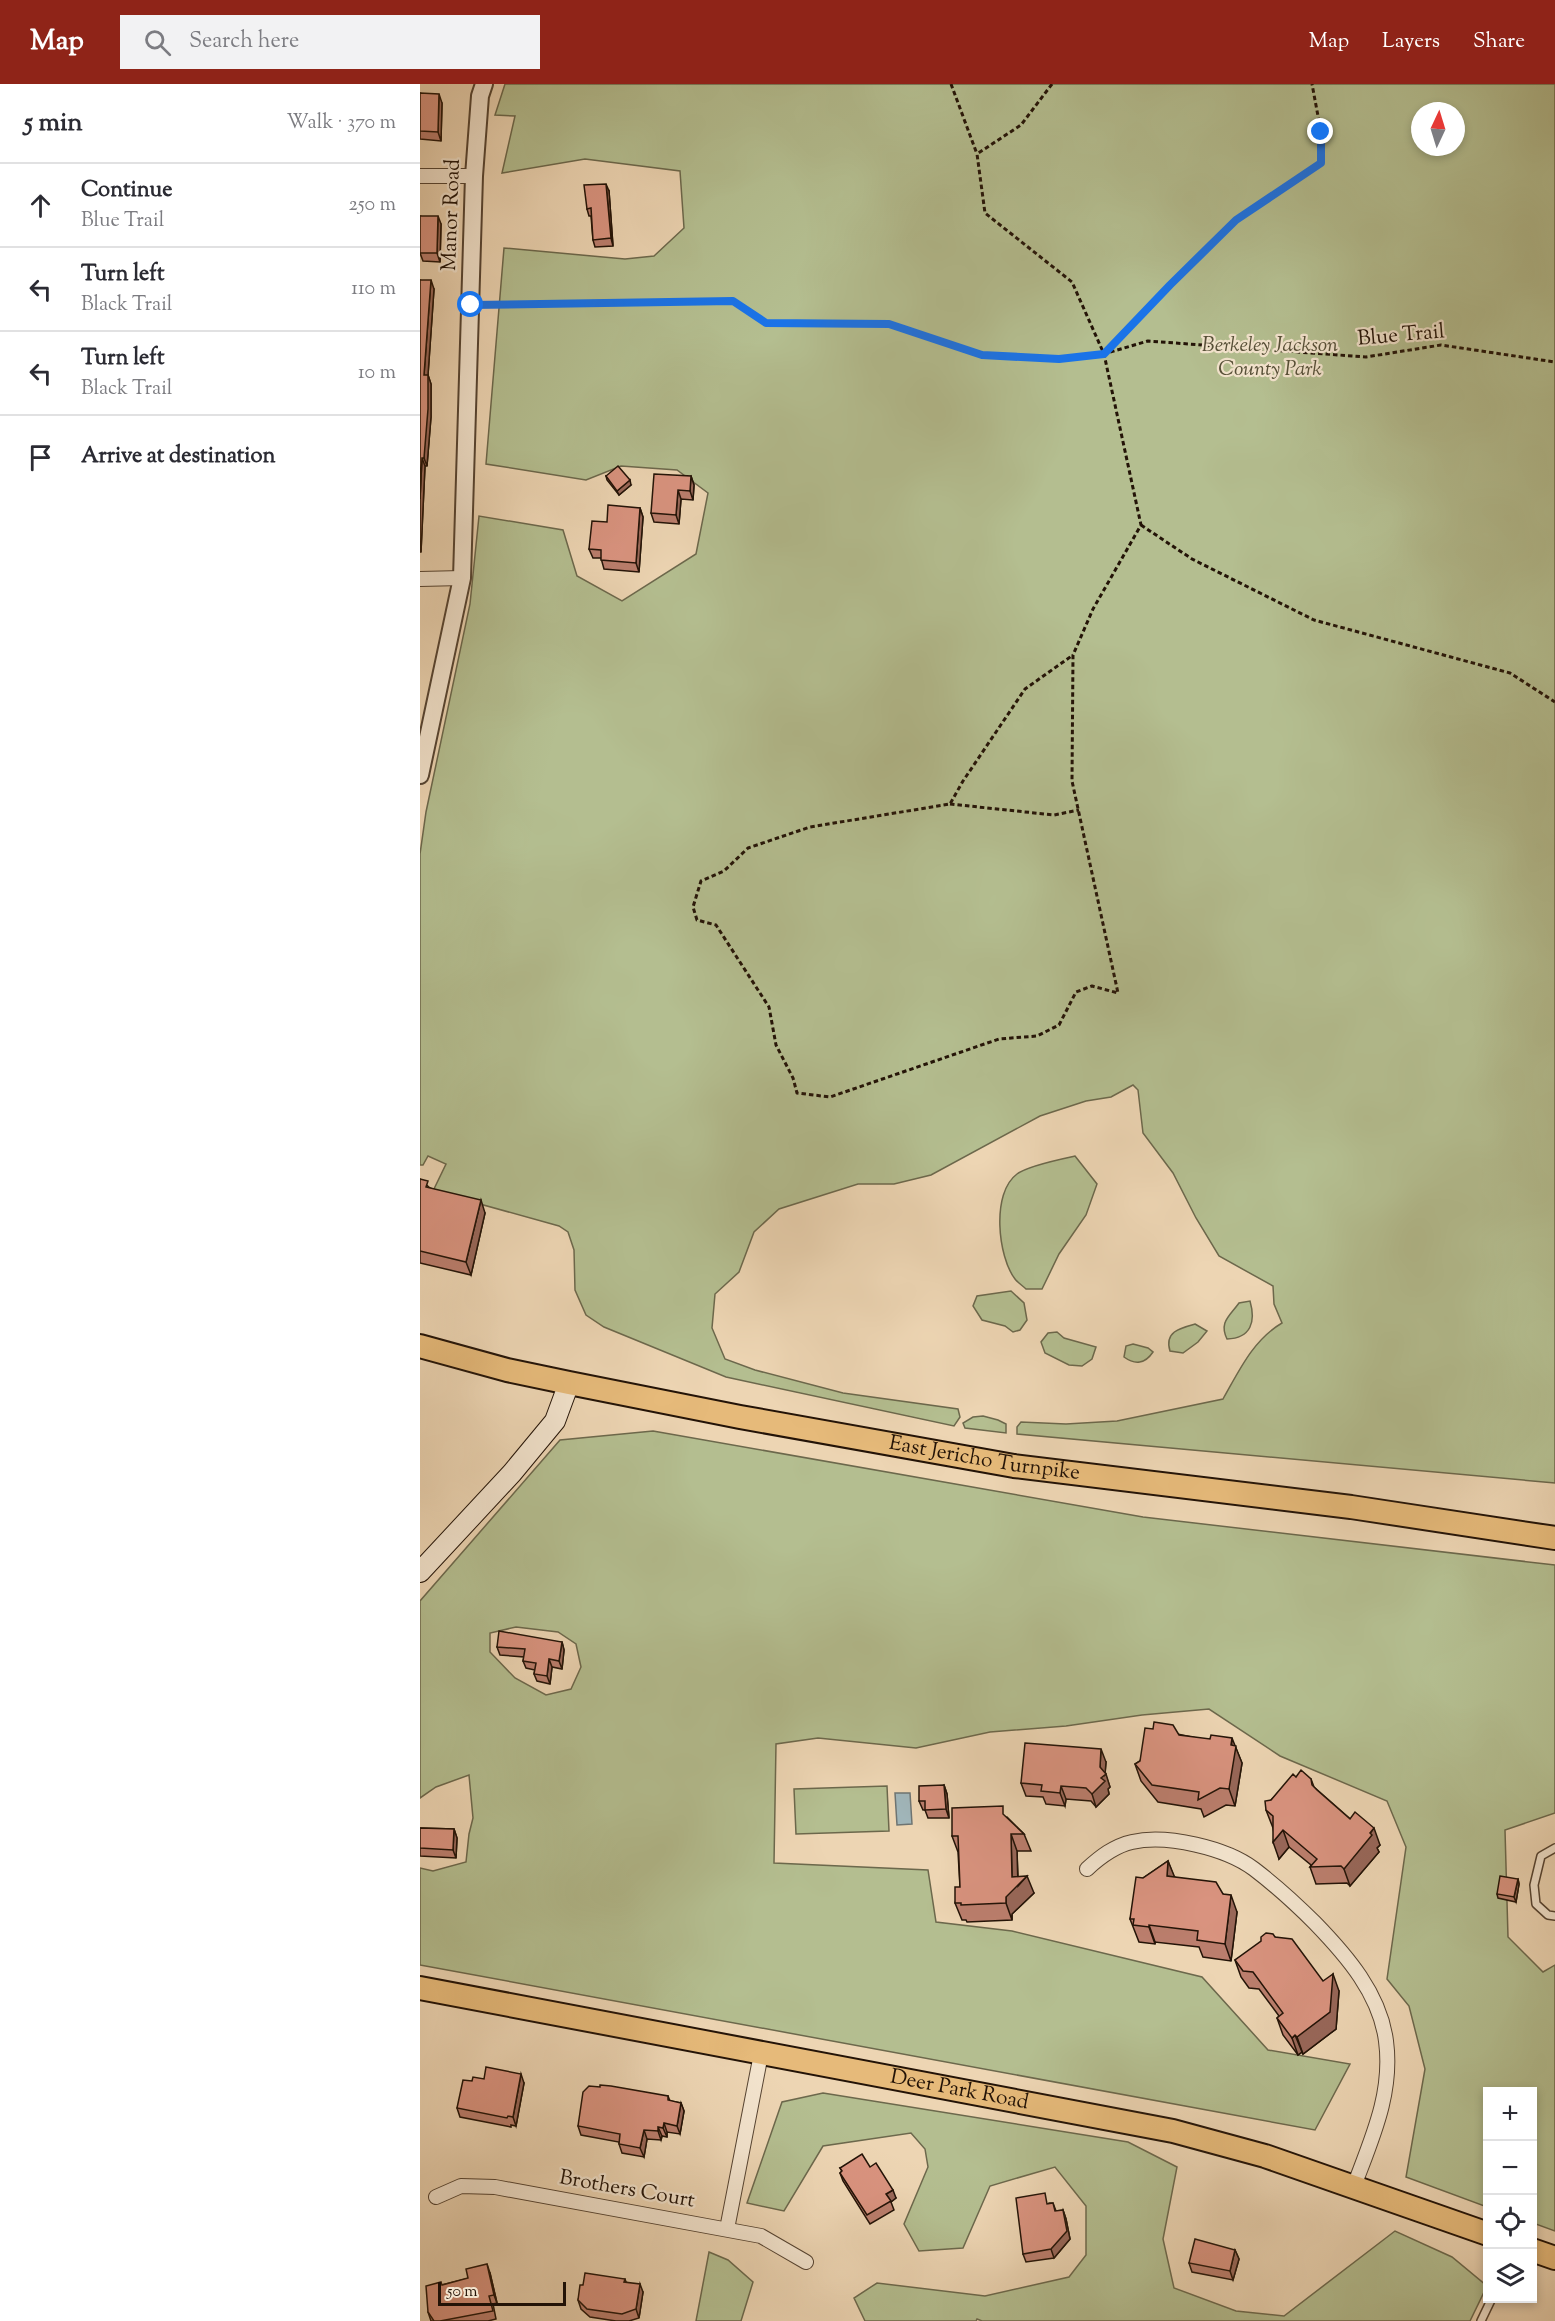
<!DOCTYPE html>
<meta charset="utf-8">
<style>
:root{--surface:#fff;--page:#f2f2f3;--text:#2b2b33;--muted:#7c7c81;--line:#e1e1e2;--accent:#8f2418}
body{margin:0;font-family:"Sorts Mill Goudy",serif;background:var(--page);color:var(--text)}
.controls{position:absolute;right:18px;bottom:18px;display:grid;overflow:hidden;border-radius:0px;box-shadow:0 3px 9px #0003}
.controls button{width:54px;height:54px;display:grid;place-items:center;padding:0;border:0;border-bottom:2px solid var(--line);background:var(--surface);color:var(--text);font:30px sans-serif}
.compass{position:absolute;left:991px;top:18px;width:54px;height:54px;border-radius:50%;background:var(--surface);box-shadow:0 3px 9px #0003;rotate:4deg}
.scale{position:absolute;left:18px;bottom:15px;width:128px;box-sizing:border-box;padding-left:6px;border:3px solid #231307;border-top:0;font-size:16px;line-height:21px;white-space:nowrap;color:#231307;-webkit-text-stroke:4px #f3e4ce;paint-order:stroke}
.stop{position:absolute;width:18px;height:18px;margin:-14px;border:4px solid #1a73e8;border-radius:50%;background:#fff}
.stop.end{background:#1a73e8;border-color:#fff;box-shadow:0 2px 6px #0008}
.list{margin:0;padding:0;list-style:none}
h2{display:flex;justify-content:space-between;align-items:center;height:78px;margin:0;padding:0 24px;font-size:26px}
h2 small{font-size:20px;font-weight:400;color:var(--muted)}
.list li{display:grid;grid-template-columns:39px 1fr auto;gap:18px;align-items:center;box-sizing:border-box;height:84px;padding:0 24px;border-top:2px solid var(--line)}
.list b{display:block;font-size:22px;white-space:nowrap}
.list p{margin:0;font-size:20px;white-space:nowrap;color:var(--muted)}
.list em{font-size:20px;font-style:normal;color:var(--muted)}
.icon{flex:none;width:33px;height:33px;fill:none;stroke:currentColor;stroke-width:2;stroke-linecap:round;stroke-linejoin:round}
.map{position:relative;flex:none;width:1135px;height:2237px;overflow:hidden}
header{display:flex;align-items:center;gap:36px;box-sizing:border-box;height:84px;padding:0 30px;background:var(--accent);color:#fff}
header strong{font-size:28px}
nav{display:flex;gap:33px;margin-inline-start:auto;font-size:21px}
.search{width:420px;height:54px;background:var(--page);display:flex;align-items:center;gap:15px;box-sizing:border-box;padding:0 21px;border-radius:0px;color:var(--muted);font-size:22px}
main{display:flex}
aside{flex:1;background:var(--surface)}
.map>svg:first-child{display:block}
</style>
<header>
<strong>Map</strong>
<div class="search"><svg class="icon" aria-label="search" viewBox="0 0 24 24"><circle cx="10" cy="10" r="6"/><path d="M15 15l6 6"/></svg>Search here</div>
<nav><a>Map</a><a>Layers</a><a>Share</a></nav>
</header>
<main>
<aside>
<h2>5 min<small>Walk · 370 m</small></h2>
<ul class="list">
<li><svg class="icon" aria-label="ahead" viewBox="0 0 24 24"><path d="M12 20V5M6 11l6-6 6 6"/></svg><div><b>Continue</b><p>Blue Trail</p></div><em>250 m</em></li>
<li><svg class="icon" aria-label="left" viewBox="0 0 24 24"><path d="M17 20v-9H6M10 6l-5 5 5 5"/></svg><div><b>Turn left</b><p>Black Trail</p></div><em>110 m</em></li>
<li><svg class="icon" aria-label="left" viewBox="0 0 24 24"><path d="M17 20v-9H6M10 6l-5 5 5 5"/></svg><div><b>Turn left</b><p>Black Trail</p></div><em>10 m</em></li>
<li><svg class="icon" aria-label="arrive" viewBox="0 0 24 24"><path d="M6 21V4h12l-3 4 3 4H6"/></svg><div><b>Arrive at destination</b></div></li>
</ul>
</aside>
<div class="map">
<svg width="1135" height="2237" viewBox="0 0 1135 2237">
<rect width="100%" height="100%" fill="#edd5b3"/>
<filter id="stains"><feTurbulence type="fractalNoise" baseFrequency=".00333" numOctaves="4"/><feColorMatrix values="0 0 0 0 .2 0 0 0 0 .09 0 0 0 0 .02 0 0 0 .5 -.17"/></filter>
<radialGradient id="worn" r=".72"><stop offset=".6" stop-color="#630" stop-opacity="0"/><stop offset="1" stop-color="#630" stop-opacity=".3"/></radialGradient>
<g fill="#b4be90" stroke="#6c684c" stroke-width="1.5" fill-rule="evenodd">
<path d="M85,0H1135V1399L597,1350V1343L601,1338L646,1340L697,1337L803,1315C819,1287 833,1256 862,1239L854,1220L853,1202L799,1172L776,1134L753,1089L723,1049L718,1006L713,1001L691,1013L666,1017L620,1032L511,1091L474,1100H438L359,1125L334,1148L319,1188L295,1210L292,1244L305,1275L335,1286L423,1309L538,1325L540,1333L534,1342L306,1293L184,1243L166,1231L155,1206L154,1166L148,1148L139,1142L13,1107L26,1080L8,1072L3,1081H0V770L6,728L50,520L59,432L143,446L157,492L202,517L276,470L288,409L257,386L201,382L166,396L66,380L84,164L205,175L234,172L264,144L260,87L165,75L82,89L95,32L75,31ZM1000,27H1036V63H1000Z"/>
<path d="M655,1072L677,1100L666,1131L639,1170L622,1205H606C603,1202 598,1199 595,1195C578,1173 571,1109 597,1090C607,1082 641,1075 655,1072Z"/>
<path d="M591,1207L604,1219L607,1236L600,1246L593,1248L585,1242L562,1236L553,1222L557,1212Z"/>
<path d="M830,1217C836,1238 831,1254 807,1255C799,1238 809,1233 819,1219Z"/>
<path d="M775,1240L787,1247L778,1258L763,1269L750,1267C744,1248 760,1244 775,1240Z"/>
<path d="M637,1248L644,1254L676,1263L672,1275L662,1282L649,1281L625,1269L621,1258L628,1249Z"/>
<path d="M713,1260L728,1264L733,1268C725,1280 715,1281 704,1273L706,1262Z"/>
<path d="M563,1332L578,1336L586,1340V1349L545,1344L543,1339L553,1333Z"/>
<path d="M233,1347L723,1433L1135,1481V1729L1085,1746L1088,1853L1123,1888L1135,1881V2147L1113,2139L1112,2008H1068L1067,2123L986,2093L1005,1985L989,1922L967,1895L986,1763L967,1717L860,1672L789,1625L722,1631L646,1642L570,1648L496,1664L398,1654L356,1660L354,1779L508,1786L516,1838L592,1847L782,1893L848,1966L930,1980L895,2046L0,1881V1784L13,1787L46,1778L49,1750L53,1734L49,1691L16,1703L0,1714V1517L140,1356ZM96,1543L138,1548L156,1560L161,1583L151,1605L126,1611L95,1594L70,1568V1549Z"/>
<path d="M467,1702L469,1747L376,1750L374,1705Z"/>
<path d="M403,2009L708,2058L757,2083L743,2155L754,2204L816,2227L864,2232L975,2147L1032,2173L1067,2202L1050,2237H562L557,2235L556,2237H445L434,2214L457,2199L565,2212L649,2193L666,2171V2122L635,2083L570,2102L543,2164L499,2167L484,2140L508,2083L505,2065L491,2049L403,2062L364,2127L327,2119L362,2018Z"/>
<path d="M289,2168L308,2176L333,2198L321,2237H276Z"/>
</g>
<path fill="#a0b5b9" stroke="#6e7472" stroke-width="1.5" d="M475,1709H490L492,1740L477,1741Z"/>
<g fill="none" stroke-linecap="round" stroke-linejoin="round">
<g stroke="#564432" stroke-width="10">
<g id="service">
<path d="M1135,1764L1121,1772L1114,1801L1116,1820L1128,1831L1135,1832"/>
<path d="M1061,2237L1072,2214"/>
</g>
</g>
<g stroke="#564432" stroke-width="16">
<g id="minor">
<path d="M0,92H54"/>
<path d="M0,495L42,494"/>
<path d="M667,1785C680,1773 694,1762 712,1758C747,1750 806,1764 834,1785C855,1801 876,1820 895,1839C927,1872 960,1910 966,1957C973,2009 952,2054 934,2102"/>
<path d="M16,2113L41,2102L75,2103L341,2152L386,2178"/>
<path d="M307,2145L341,1970"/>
</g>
</g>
<g stroke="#564432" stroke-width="20">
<path id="tertiary" d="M0,691L42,494L54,92L60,12L64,0"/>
</g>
<g stroke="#231307" stroke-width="22">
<path id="secondary" d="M0,1488L92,1389L135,1337L149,1299"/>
</g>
<g stroke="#231307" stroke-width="26">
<g id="primary">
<path id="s1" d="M0,1262L87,1286L149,1299L320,1333L594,1382L931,1423L1135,1454"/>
<path id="s2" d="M0,1904L753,2047L845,2072L1068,2150"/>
<path d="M1112,2166L1135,2174"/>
</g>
</g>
<g stroke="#231307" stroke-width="3" stroke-dasharray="4.5 3" stroke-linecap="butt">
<path d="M531,0L557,70"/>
<path d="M632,0L601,41L557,70L565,129L652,198L684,270L721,441L673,525L653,571L652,697L698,909L672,902L656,908L639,941L617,952L579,955L410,1013L377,1009L373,994L356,961L349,923L296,841L277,836L273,823L281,797L304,787L328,764L390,743L530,720L543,697L605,605L653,571"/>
<path d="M65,220L313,217L346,239L469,240L562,271L639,275L684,270L728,257L946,273L1021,261L1135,278"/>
<path d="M685,269L750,201L816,136L901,79V48L892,0"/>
<path d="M721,441L772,475L894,536L1090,589L1135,618"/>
<path d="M530,720L634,731L659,726"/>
</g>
<use href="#service" stroke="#f3e4ce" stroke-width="7"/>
<use href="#minor" stroke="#f3e4ce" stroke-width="14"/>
<use href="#tertiary" stroke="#f3e4ce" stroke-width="16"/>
<use href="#secondary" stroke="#f3e4ce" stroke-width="20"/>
<use href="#primary" stroke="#e6ba7a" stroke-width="22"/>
</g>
<g fill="#bb7e6d" stroke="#231307" stroke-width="1.5">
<path d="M0,9L22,19L21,57L0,55Z"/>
<path d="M189,107L193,162L175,163L173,156L171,132H169L167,125Z"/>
<path d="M0,132L21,140L20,178L3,177L0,169Z"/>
<path d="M0,196L14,205L8,291L11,300V333L7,382H5L1,468H0Z"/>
<path d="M186,392L211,401L199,411L187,396Z"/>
<path d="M271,392L274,401L273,416L261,415L259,440L234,438L231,429Z"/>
<path d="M220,424L223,433L219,488L184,485L181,474H173L169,465L187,438Z"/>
<path d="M0,1095L10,1104L65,1129L51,1191L0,1179Z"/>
<path d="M142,1558L144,1566L142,1585L132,1583L130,1600L117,1597L114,1590L115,1586L106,1584L103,1577L104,1573L80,1571L77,1563Z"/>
<path d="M733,1645L815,1662L822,1679L815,1722L806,1721L784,1733L781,1725L738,1718L721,1697L715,1680L720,1677Z"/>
<path d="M686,1678L685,1689L690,1703L688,1705L689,1710L676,1723L671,1717L646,1715L645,1722L626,1720L623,1713L606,1712L601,1699Z"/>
<path d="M876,1693L891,1695L894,1703L960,1761L957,1764L959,1768L930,1802L927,1799L896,1800L890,1783L891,1781L869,1763L859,1775L853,1744L846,1726L851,1716Z"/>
<path d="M524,1701L527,1710L529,1734H508L505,1726H503L499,1717Z"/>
<path d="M587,1733L604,1750L611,1767H597L598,1793L614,1809L592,1830V1836L547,1838L546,1836H542L535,1819L540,1803L538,1768L532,1752Z"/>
<path d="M0,1744L34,1745L37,1754L36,1774L0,1772Z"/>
<path d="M748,1777L754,1793L803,1810L817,1828L811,1877L783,1873L779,1863L735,1858V1860L719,1858L710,1835L723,1794Z"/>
<path d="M1098,1795L1099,1800L1096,1818L1078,1814L1077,1810Z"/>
<path d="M855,1853L903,1897L919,1907L916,1945L883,1970L882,1968L878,1971L863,1951L857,1934L859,1932L839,1905L829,1904L821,1893L815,1876Z"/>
<path d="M64,1995L104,1999L96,2042L91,2041V2043L40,2033L37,2024L52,1997Z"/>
<path d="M248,2012L250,2017L261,2019L264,2027L260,2050L247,2048V2053L242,2052L241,2056L227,2055L224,2073L202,2069L199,2060V2058L161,2051L158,2042Z"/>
<path d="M450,2083L476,2114L471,2118L474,2126L450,2140L423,2097L420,2089L422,2087L420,2084Z"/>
<path d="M629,2119H633L636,2127L643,2126L646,2135L650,2155L634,2174L606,2178L603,2170Z"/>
<path d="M815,2166L819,2175L813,2196L772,2188L769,2179Z"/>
<path d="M70,2189L77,2219L73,2220L76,2235L68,2237H11L8,2228L22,2201Z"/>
<path d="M205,2195L206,2198L223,2208L219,2234L209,2237H196L170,2233L161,2225L158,2216L163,2201Z"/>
</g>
<g fill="#986759" stroke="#231307" stroke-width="1.5">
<path d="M19,10L22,19L21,57L18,48Z"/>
<path d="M186,100L189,107L193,162L191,154Z"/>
<path d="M18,132L21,140L20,178L17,169Z"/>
<path d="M11,196L14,205L8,291L11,300V333L7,382L4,374V291Z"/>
<path d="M2,374L5,382L1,468L0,465V415Z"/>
<path d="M271,392L274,401L273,416L270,407Z"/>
<path d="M210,396L211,401L199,411L197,407Z"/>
<path d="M258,406L261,415L259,440L256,431Z"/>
<path d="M220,424L223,433L219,488L216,479Z"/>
<path d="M61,1116L65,1129L51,1191L46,1178Z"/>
<path d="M142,1558L144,1566L142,1585L139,1577Z"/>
<path d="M129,1575L132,1583L130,1600L127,1592Z"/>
<path d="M812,1654L822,1679L815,1722L809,1705Z"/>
<path d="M681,1665L686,1678L685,1691L686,1690L690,1703L688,1705L689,1710L676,1723L672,1710L680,1683Z"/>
<path d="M524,1701L527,1710L529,1734L526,1725Z"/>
<path d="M641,1702L646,1715L645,1722L640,1709Z"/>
<path d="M954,1744L960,1761L957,1764L959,1768L930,1802L924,1785Z"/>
<path d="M34,1745L37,1754L36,1774L33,1766Z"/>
<path d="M863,1746L869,1763L859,1775L853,1758Z"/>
<path d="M591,1750L597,1767L598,1802L607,1792L614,1809L592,1830V1836L586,1819V1813L592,1793Z"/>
<path d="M748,1777L755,1794L747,1792Z"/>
<path d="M1098,1795L1099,1800L1096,1818L1094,1813Z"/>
<path d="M811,1811L817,1828L811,1877L805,1860Z"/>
<path d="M729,1841L735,1858V1860L729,1843Z"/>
<path d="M913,1890L919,1907L916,1945L883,1970L877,1953Z"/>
<path d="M875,1951L882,1968L878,1971L872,1954Z"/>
<path d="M101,1990L104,1999L96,2042L93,2033Z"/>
<path d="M261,2019L264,2027L260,2050L257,2042Z"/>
<path d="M244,2039L247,2048V2053L243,2044Z"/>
<path d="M238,2043L242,2052L241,2056L238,2047Z"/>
<path d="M224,2046L227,2055L224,2073L220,2064Z"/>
<path d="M473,2106L476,2114L471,2118L466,2110Z"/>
<path d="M643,2126L646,2135L650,2155L634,2174L631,2165Z"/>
<path d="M815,2166L819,2175L813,2196L810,2187Z"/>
<path d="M67,2180L70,2189L77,2219L74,2211Z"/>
<path d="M220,2200L223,2208L219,2234L216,2225Z"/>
</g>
<g fill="#d9937f" stroke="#231307" stroke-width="1.5">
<path d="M0,9L19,10L18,48L0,47Z"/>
<path d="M186,100L191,154L173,156L171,124L167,125L164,101Z"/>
<path d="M0,132H18L17,169H0Z"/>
<path d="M0,196H11L4,291H8V325L4,374H2L0,415Z"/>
<path d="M198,382L210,396L197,407L186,392Z"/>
<path d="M234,390L271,392L270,407L258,406L256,431L231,429Z"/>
<path d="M188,421L220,424L216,479L181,476V466L169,465L172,437L187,438Z"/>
<path d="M0,1095L8,1097L6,1103L61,1116L46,1178L0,1167Z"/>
<path d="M79,1547L142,1558L139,1577L129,1575L127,1592L114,1590L116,1579L103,1577L105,1565L77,1563Z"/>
<path d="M734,1638L753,1641L759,1651L790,1655L791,1651L812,1654L811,1661L816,1662L809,1705L800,1704L778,1716L779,1708L732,1701L715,1680L720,1677L725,1644L733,1645Z"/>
<path d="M605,1659L681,1665L680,1683L686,1690L681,1694L685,1697L672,1710L666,1704L641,1702L640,1709L621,1707L622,1701L601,1699Z"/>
<path d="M881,1686L891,1695L892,1701L897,1706L930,1735L935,1728L954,1744L950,1749L952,1751L924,1785L921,1782L890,1783L897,1775L863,1746L853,1758V1732L846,1726L845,1717L851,1716L873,1690L876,1693Z"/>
<path d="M524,1701L526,1725L505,1726V1717H499V1702Z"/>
<path d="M583,1722V1730L604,1750H591L592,1793L607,1792L586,1813V1819L541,1821V1819H535V1803H540L538,1752H532V1724Z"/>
<path d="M0,1744L34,1745L33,1766L0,1764Z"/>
<path d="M748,1777L747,1792L796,1798L803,1810L811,1811L805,1860L777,1856L778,1847L729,1841V1843L713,1841L714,1835H710L716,1793L723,1794Z"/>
<path d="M1080,1792L1098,1795L1094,1813L1077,1810Z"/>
<path d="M846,1849L853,1850L855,1853L872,1855L903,1897L913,1890L910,1928L877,1953L875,1951L872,1954L857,1934L863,1929L833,1888L823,1887L815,1876L841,1857V1853Z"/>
<path d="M66,1983L101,1990L93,2033L88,2032L87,2034L37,2024L43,1996L52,1997L53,1993L64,1995Z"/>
<path d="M180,2001L191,2002L248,2012V2016L261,2019L257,2042L244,2039L243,2044L238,2043V2047L224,2046L220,2064L199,2060L200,2050L158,2042L163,2008L169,2002L180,2003Z"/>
<path d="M442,2070L450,2083L456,2079L473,2106L466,2110L471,2117L447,2131L420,2089L422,2087L420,2084Z"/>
<path d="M625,2109L627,2120L633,2119L635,2127L643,2126L647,2147L631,2165L603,2170L596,2114Z"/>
<path d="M775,2155L815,2166L810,2187L769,2179Z"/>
<path d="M67,2180L74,2211L69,2212L73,2227L20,2237H14L8,2228L6,2202L21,2198L22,2201L48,2194L46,2185Z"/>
<path d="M165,2189L205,2195L204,2198L220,2200L216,2225L202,2230L167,2225L158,2216L160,2201H163Z"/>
</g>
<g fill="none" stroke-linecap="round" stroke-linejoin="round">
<path stroke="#1a73e8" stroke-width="8" d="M51,221L313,217L346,239L469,240L562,271L639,275L684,270L750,201L816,136L901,79V48"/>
</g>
<g text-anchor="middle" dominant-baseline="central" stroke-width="4.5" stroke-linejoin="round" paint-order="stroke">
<g font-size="21" fill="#231307" stroke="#f3e4ce">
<text transform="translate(32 131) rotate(-88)">Manor Road</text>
<text transform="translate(981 252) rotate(-5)">Blue Trail</text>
<text stroke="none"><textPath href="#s1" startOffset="576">East Jericho Turnpike</textPath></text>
<text stroke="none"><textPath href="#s2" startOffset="549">Deer Park Road</textPath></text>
<text transform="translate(207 2106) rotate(10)">Brothers Court</text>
</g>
<g font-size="21" font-style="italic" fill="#564f37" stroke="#f3e4ce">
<text x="850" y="262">Berkeley Jackson<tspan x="850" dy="24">County Park</tspan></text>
</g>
</g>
<rect width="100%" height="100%" filter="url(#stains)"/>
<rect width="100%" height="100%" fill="url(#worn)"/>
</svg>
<div class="controls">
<button>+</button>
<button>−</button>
<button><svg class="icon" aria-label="locate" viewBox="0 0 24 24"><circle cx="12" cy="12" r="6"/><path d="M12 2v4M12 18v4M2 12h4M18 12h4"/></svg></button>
<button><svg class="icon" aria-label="layers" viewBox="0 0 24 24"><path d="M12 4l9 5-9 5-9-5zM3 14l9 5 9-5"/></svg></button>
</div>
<svg class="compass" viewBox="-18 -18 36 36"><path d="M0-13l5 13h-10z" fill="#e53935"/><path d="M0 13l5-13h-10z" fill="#7c7c81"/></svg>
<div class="scale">50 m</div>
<div class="stop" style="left:51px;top:221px"></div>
<div class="stop end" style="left:901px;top:48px"></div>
</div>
</main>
